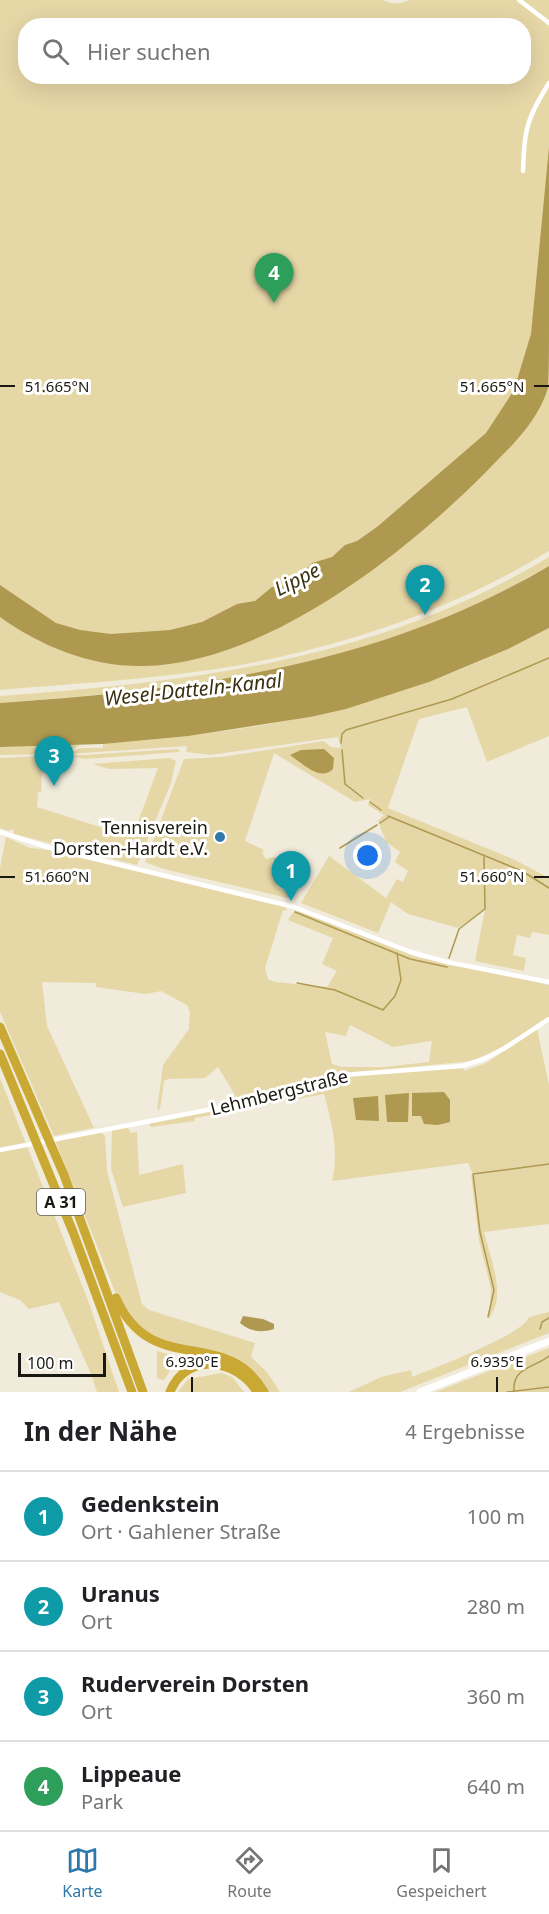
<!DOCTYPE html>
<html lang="de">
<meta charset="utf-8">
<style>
:root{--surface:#fff;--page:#f6f6f6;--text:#202124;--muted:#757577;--line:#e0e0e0;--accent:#2e78ac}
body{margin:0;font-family:"Noto Sans",sans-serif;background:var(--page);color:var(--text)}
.scale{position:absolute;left:18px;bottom:15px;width:88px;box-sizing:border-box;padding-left:6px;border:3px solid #1a1812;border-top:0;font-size:16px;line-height:21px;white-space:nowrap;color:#1a1812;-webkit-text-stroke:4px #fff;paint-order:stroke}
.you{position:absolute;left:368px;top:856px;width:21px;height:21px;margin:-15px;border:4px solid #fff;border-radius:50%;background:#1a73e8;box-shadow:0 0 0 9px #1a73e833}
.badge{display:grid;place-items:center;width:39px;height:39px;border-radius:50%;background:var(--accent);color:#fff;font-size:20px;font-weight:700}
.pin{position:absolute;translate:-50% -50px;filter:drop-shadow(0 2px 3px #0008)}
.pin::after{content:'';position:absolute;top:32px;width:21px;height:18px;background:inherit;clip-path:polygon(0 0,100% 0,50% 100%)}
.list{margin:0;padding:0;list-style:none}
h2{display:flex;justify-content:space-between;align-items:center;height:78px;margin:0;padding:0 24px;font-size:26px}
h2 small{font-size:20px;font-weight:400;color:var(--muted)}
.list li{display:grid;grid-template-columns:39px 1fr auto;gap:18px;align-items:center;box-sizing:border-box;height:90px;padding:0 24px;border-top:2px solid var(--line)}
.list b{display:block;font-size:22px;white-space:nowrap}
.list p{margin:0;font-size:20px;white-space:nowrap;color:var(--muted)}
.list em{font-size:20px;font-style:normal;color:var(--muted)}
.icon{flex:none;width:33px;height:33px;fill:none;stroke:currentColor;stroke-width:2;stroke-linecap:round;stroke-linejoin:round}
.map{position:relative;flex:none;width:549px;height:1392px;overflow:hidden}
.search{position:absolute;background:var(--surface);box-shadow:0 6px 24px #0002;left:18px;right:18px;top:18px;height:66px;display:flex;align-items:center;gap:15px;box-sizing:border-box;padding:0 21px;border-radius:24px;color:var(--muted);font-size:22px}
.sheet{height:438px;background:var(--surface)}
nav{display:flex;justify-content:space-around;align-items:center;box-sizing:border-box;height:84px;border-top:2px solid var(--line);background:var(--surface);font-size:16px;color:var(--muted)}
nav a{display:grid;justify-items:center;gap:3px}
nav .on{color:var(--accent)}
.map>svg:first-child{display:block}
</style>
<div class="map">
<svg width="549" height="1392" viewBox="0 0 549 1392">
<rect width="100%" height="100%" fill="#f0ebdb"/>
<g fill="#e6d7a7" fill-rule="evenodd">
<path d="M0,0H383C393,4 400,5 409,0H549V551C443,616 317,656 194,672C130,681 65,684 0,690ZM392,19L387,25L524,26V76H26V26H386Z"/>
<path d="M549,557V566C370,670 202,687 0,703V696C195,682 378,660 549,557Z"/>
<path d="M549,628V736L487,762L467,707L419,719L388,808L513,859L549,878V935L532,932L530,938L517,935L513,955L526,958L524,971L475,961L485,910L458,928L408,914L391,902L378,933L301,903L329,856L386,898L397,879L403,882L408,871L395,862L400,852L386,842L378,821L384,815L368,805L370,799L355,802L274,753L245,841L264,850L262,853L266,859L275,857L276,859L271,862L277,866L276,872L281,874L276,887L294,895L287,898L164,869L145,862L184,759L222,757L324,741L331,747L341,748L338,737L210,755L186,752L187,746L67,754L80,748H103V742C269,733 401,706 549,628Z"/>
<path d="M80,743V745L63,754L0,755V747Z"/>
<path d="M178,749L180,752L85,759L69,756Z"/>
<path d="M41,756L63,757L64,760L43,761L41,792H38L37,807L125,835L135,830L158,768L109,769L93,764L170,758L176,761L171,783L137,865L14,834L13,829L8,831L0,828V758Z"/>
<path d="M6,837L30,848L50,850L285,906L287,911L283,910L265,968L268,979L275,982L327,987L337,971L322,964L333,938L288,920L295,910L416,957L549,985V1018L497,1050L472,1061L329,1075L225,1105L235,1095L218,1067L205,1078L168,1079L164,1081L160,1109L157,1110L163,1065L189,1029L190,1012L187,1005L161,991L146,994L96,987V983L42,982L47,1026L94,1128L126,1121L54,1136L0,1012V868ZM350,1025L393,1047L432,1041L429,1062L384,1067H342L332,1064L325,1032L346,1036Z"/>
<path d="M537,1029L549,1085V1224L484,1232C490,1257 507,1296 489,1318L491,1289L479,1240L471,1175L473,1174L468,1163L332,1181C339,1151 332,1123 324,1094L195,1118V1121L151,1127L149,1124L221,1109L279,1091L344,1076L463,1067L464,1071L486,1063Z"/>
<path d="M0,1078L89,1303L119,1392H97L91,1374L59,1302L29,1309L20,1300L0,1292Z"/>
<path d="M127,1127L131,1133L137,1132L139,1175L183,1164L186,1193L123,1207L111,1169L112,1130Z"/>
<path d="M101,1132L105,1136L107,1171L142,1304L149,1310L255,1343L251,1357L267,1372L280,1392H268L254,1371L234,1357L171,1345L146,1335L118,1299L55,1140Z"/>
<path d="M549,1312V1333L400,1392H349L381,1377L411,1370L412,1377C433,1368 523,1335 529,1317Z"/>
<path d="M549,1348V1392H435Z"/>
<path d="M157,1351L171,1355L176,1362L164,1380L157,1378Z"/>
<path d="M222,1373L232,1377L244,1392H178L188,1379Z"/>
</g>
<g fill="#af9950">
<path d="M549,147C549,206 549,265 549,324C549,343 549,370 548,388C537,424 509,448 484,474C402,556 265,664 143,666C92,667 42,647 0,617V585L56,623L80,630L111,634L170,630L202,622L237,604L255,601L272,587L282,586L302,574L312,563L332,557L345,545L357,541L377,527L486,433L514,390L531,334Z"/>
<path d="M549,566V628L508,649L429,682L346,709L310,717L188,736L103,744L0,747V703C194,689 378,667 549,566Z"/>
<path d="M324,749L334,758L333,769C320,782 302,763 290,755L301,750Z"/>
<path d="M444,1092L450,1100V1122L438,1125L424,1124L421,1116H412V1093Z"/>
<path d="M409,1093L408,1122H387L385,1095Z"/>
<path d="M378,1096L379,1121L356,1120L353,1098Z"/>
<path d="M243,1316L263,1319L274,1324V1329C261,1333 251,1332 240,1323Z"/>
</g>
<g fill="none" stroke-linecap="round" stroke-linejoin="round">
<g stroke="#af9950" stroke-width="1.5">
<path d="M341,743L342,734L346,730L452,699L549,658"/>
<path d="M342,750L345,784L363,798"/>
<path d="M370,802L381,810"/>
<path d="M388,816L522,871L549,888"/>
<path d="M380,823L389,817"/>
<path d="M340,848L377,825"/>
<path d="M295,912L410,959L447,967"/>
<path d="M449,958L459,929L485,909L484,857"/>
<path d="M297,983L335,990L383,1010L395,996L401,980L397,953"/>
<path d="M488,1317L494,1290L480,1232L473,1174L549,1164"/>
<path d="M540,1329L542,1322L549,1318"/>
<path d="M514,1391C512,1367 536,1367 549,1356"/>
<path d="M507,1392L549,1387"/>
</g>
<g stroke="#fff" stroke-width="4.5">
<path d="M519,0L549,23"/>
<path d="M523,171C524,130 527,118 549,83"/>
<path d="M0,832L50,848L294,907L411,952L447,962L549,982"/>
<path d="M0,1150L228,1106L270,1092L343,1075L462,1066L484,1059L505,1048L549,1019"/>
</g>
<path stroke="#fff" stroke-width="7" d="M420,1392L549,1341"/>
<g stroke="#c9a833" stroke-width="9">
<path d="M0,1027L64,1175L143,1392"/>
<path d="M0,1054L73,1232L132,1392"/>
<path d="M116,1298C151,1379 226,1325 264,1392"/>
<path d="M170,1392C186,1351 238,1359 257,1392"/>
</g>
</g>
<path fill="none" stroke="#1a1812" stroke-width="2" d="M0,386H15M534,386H549M0,877H15M534,877H549M192,1377V1392M497,1377V1392"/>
<circle fill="#2e78ac" stroke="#fff" stroke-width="2" cx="220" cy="837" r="6"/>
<g text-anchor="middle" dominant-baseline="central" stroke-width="6" stroke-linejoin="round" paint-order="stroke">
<rect fill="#fff" stroke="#5f5d59" stroke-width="1.5" x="37" y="1189" width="48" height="26" rx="4.5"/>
<g font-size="16" font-weight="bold" fill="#1a1812">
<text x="61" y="1202">A 31</text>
</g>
<g font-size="18" fill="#1a1812" stroke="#fff" text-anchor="end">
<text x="208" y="827">Tennisverein<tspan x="208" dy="21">Dorsten-Hardt e.V.</tspan></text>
</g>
<g font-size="18" fill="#1a1812" stroke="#fff">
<text transform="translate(279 1092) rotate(-14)">Lehmbergstraße</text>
</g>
<g font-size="20" font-style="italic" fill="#3b3110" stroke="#fff">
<text transform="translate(297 579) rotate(-27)">Lippe</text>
<text transform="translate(193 689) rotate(-6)">Wesel-Datteln-Kanal</text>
</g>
</g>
<g font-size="15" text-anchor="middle" fill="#1a1812" stroke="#fff" stroke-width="6" stroke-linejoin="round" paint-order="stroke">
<text x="57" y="392">51.665°N</text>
<text x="492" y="392">51.665°N</text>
<text x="57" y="882">51.660°N</text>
<text x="492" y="882">51.660°N</text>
<text x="192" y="1367">6.930°E</text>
<text x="497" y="1367">6.935°E</text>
</g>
</svg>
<div class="scale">100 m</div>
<div class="you"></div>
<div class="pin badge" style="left:291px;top:901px;background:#0f9aa8">1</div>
<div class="pin badge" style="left:425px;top:615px;background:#0f9aa8">2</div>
<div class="pin badge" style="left:54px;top:786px;background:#0f9aa8">3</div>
<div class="pin badge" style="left:274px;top:303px;background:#2e9e5b">4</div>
<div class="search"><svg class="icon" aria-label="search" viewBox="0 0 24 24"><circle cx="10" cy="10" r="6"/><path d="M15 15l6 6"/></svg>Hier suchen</div>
</div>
<section class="sheet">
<h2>In der Nähe<small>4 Ergebnisse</small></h2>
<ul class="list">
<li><span class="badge" style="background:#0f9aa8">1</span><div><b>Gedenkstein</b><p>Ort · Gahlener Straße</p></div><em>100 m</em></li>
<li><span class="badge" style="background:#0f9aa8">2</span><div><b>Uranus</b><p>Ort</p></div><em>280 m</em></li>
<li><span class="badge" style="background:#0f9aa8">3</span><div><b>Ruderverein Dorsten</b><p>Ort</p></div><em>360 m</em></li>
<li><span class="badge" style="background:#2e9e5b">4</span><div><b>Lippeaue</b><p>Park</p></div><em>640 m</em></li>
</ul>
</section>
<nav>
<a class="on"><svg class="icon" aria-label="map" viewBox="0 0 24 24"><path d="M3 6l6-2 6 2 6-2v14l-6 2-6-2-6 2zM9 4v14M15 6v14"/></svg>Karte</a>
<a><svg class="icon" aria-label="directions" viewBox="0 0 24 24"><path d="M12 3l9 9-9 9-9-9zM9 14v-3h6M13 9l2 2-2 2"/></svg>Route</a>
<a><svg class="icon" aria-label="saved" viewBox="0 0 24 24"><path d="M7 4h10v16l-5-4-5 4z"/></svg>Gespeichert</a>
</nav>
